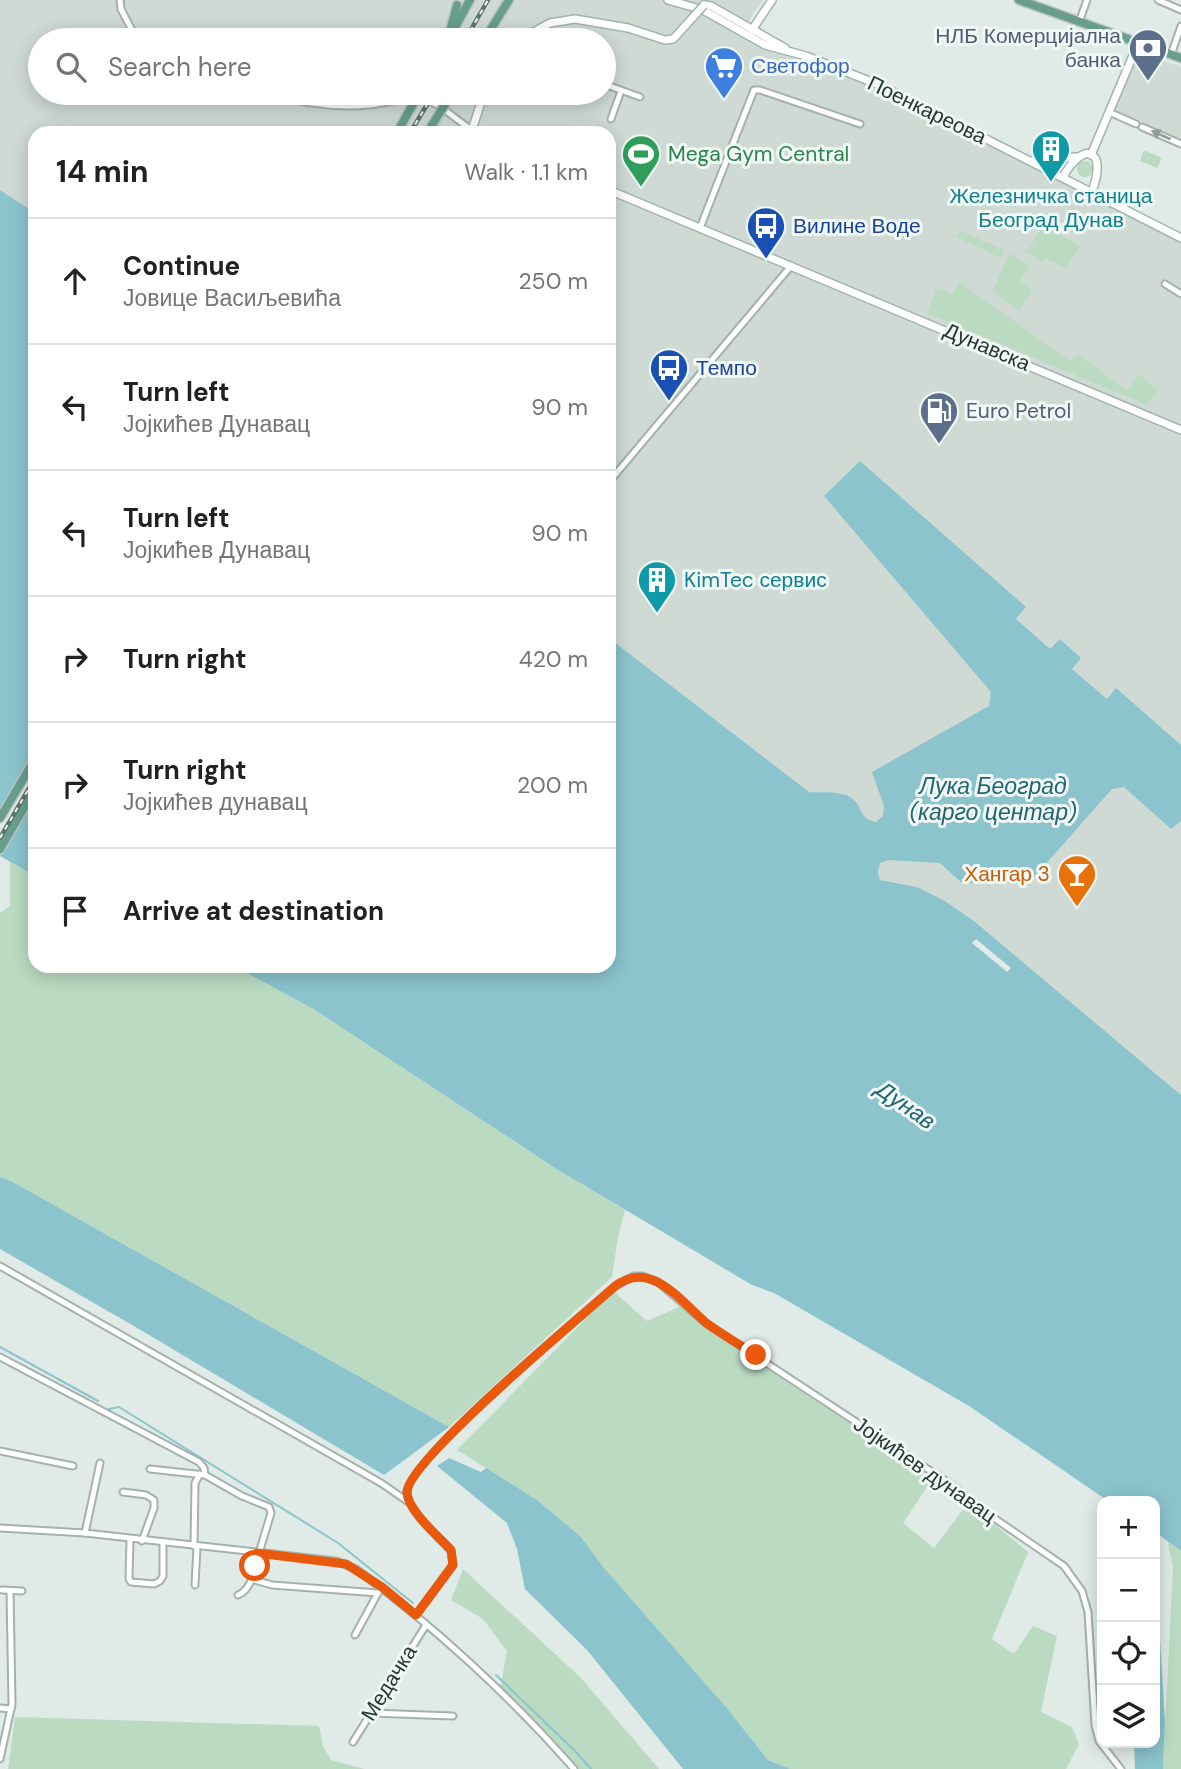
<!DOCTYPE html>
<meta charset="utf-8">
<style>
:root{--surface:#fff;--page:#f6f6f6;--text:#202124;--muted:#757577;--line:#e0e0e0}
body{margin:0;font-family:"DM Sans",sans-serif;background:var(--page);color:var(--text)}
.controls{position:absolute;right:21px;bottom:21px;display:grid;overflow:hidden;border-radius:14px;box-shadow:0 4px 18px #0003}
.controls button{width:63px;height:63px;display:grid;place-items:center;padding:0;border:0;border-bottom:2px solid var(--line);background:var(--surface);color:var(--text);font:35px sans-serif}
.stop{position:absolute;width:21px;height:21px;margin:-16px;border:5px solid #ea580c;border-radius:50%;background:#fff}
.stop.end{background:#ea580c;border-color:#fff;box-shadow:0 2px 7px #0008}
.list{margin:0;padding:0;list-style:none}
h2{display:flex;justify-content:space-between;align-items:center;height:91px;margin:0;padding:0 28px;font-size:30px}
h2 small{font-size:23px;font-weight:400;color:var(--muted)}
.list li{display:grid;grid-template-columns:46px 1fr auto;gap:21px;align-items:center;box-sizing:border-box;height:126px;padding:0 28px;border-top:2px solid var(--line)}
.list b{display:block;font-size:26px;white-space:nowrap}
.list p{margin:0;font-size:23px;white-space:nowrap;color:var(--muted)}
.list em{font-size:23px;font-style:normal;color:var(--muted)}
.icon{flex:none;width:38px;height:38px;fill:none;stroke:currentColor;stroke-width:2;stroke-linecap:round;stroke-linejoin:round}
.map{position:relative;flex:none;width:1181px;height:1769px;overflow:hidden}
.search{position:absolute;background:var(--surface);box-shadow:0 4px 18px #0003;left:28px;top:28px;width:588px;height:77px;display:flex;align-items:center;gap:18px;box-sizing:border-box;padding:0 24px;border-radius:38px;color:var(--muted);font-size:26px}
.panel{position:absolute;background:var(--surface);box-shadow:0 4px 18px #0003;left:28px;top:126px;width:588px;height:847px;border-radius:21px}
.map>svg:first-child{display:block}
</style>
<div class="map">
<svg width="1181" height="1769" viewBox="0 0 1181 1769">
<rect width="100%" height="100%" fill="#e0eae6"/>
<g fill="#cfdad5" fill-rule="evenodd">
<path d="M0,0H763L754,12L741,36L764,49L803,59L881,89L1088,192L1181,244V1095L974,921L945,901L917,887L880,880L868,820L853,799L840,793L809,792L609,638V133H35V213L0,190ZM40,40H604V93H40Z"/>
<path d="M1140,52L1181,67V140L1114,111Z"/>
</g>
<g fill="#badbc2">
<path d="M1144,150L1162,158L1157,168L1140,161Z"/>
<circle cx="1085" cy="169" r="8"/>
<path d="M1043,226L1081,246L1066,268L1045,258L1043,262L1027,252Z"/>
<path d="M959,230L1004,250L1001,258L956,237Z"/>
<path d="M1010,253L1029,266L1020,280L1033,290L1019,311L992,291Z"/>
<path d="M959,282L1070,361L1078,355L1127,390L1139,374L1158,391L1147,405L927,313L937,288L953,294Z"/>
<path d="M10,862L35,876V966H234L315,1010L515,1142L625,1210L618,1237L612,1277L449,1427L11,1181L0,1177V913L10,906Z"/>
<path d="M613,1291L647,1321L681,1306L706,1328L933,1478L903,1523L934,1548L968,1503L1028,1552L992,1639L1014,1654L1033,1626L1057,1636L1041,1712L1072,1727L1079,1744L1066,1769H790L768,1760L726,1707L604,1568L581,1537L537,1500L457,1450Z"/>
<path d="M1168,1542L1181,1551V1769H1163L1173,1567Z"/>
<path d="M463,1569L580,1677L659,1769H578L500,1690L507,1651L483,1619L451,1600Z"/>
<path d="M15,1717L319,1726L323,1746L331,1760L364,1769H8Z"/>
</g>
<g fill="#8bc4cd">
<path d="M0,190L35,213V876L0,856Z"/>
<path d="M860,461L1026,607L1016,619L1050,649L1060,639L1081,658L1072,669L1107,699L1116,688L1181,745V821L1171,829L1124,787L1112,789L1028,884L962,883L940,863L888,860L880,863L878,872L880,880L917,887L945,901L974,921L1181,1095V1551L1155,1532V1501H1108L969,1406L774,1293L752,1285L555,1168L315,1010L234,966H609V638L809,792C821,793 843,790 853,799C863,808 860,819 876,822L883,816L884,806L872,772L989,706L991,692L824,496Z"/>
<path d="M0,1177L11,1181L449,1427L384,1475L139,1329L0,1249Z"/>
<path d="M449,1458L481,1472L486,1468L537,1500L581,1537L604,1568L726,1707L768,1760L790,1769H683L587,1650L525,1589L517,1549L507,1523L437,1466Z"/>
<path d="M1155,1552L1165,1723L1163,1769H1135L1134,1743H1155Z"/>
</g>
<g fill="#e0eae6">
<path d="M35,749V797L0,856V809Z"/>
<path d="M976,939L1011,968L1007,972L972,943Z"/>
</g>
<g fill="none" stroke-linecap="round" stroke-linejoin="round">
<g stroke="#8bc4cd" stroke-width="2">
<path d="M0,1347L98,1401"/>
<path d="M109,1409L119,1407L338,1543L413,1603"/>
<path d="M496,1675L577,1753L591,1769"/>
</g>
<g stroke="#a3b2ad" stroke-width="9">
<g id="street">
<path d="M120,0L121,9L137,40"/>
<path d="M1158,0L1181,10"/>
<path d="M1079,22L1087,0"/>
<path d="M1171,55L1181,26"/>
<path d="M604,84L640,97"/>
<path d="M267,93C300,103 335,108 369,105C382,104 412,96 422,98C440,103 457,121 472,130"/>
<path d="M1109,112L1136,124"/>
<path d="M611,119L621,91"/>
<path d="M1142,127L1181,144"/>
<path d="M700,228L754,90H760L860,124"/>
<path d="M1165,284L1181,294"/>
<path d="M609,482L791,266"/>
<path d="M0,1266L381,1483L410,1503"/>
<path d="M0,1357L199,1462L204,1468L205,1475"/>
<path d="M0,1451L73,1466"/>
<path d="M150,1469L205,1475L242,1496L269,1507L271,1513L259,1553"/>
<path d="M123,1492L146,1495L154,1500V1508L142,1541"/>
<path d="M0,1528L85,1533L336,1561L356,1569C433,1625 511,1697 574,1769"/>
<path d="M85,1533L100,1463"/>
<path d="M130,1539L129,1579L131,1582L154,1584L160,1581L163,1576V1543"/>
<path d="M194,1546L195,1483L200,1474"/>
<path d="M251,1579L272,1585L378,1593"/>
<path d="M195,1585L197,1547"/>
<path d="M2,1590L22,1591"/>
<path d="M238,1595C253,1589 255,1567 257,1553"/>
<path d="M416,1615L453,1565L451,1551C439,1537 407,1510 407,1492C408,1460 582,1316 614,1287L634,1276H642L658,1282L707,1324L949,1483L991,1516L1064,1566L1082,1591L1088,1612L1095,1725L1099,1741L1121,1769"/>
<path d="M355,1635L378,1593"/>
<path d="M0,1708L11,1709"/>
<path d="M371,1713L453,1716"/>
<path d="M353,1742L426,1625"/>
<path d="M0,1759L12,1704L10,1591"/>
</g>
</g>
<g stroke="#a0b5ad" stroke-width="10">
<g id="secondary">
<path d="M668,0L703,10L765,45L806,56L882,86L1181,238"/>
<path d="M704,5L711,6L785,48"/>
<path d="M752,30L772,0"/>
<path d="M519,40L550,23L575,19L628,28L665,40L673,39L676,36"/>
<path d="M477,133L472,130L484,93"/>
<path d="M1091,155L1134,53"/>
<path d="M1032,161L1076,157"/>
<path d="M1063,177C1084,139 1108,150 1092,191"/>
<path d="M609,190L1181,430"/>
</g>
</g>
<g stroke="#bdc4c2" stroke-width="11">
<g id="primary">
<path d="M1019,0L1181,58"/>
<path d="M451,27L457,5"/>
<path d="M448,40L470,0"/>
<path d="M484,40L509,0"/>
<path d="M0,818L35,759"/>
<path d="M0,849L35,789"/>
</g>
</g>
<use href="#street" stroke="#fff" stroke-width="5"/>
<use href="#secondary" stroke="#fff" stroke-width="7"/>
<use href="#primary" stroke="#679e8e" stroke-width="8"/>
<g stroke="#5c756e" stroke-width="4.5">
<g id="rail">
<path d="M465,40L488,0"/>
<path d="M410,133L434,93"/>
<path d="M0,838L35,778"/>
</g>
</g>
<use href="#rail" stroke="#f1f7f4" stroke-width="2" stroke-dasharray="5" stroke-linecap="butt"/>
<g stroke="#a0b5ad" stroke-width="10" stroke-linecap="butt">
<path id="secondary-bridge" d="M676,36L704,5"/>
</g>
<g stroke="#bdc4c2" stroke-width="11" stroke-linecap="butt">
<g id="primary-bridge">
<path d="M397,133L419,93"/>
<path d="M427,133L452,93"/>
</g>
</g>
<use href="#secondary-bridge" stroke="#fff" stroke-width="7"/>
<use href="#primary-bridge" stroke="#679e8e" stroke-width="8"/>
</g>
<defs><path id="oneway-solid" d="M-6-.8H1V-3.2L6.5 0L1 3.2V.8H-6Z" transform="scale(1.75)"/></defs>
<use fill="#909c99" href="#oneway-solid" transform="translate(1161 135) rotate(-156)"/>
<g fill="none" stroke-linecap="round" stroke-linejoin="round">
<path stroke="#ea580c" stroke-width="9" d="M255,1566L257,1553L346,1564L382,1587L416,1615L453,1565L451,1550C439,1537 407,1510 407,1492C408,1460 582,1316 614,1287C649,1258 680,1300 705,1322C721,1334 739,1344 756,1355"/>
</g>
<defs>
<g id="bank-pin" transform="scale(2.0125)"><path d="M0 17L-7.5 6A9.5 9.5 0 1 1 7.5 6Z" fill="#5c6f8a" stroke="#f1f7f4"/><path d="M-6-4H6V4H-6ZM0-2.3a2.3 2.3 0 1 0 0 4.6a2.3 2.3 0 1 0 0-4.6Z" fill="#fff"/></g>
<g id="supermarket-pin" transform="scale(2.0125)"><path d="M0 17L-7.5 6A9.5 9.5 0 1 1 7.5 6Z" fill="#3f7fe0" stroke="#f1f7f4"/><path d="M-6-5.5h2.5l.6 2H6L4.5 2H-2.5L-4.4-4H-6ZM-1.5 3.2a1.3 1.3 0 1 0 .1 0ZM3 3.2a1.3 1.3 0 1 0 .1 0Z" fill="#fff"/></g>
<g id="building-pin" transform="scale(2.0125)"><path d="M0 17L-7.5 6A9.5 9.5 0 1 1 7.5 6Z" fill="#0f9aa8" stroke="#f1f7f4"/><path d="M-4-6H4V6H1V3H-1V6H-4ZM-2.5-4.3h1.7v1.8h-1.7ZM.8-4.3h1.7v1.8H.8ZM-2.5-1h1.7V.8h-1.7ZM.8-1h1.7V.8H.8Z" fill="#fff"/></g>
<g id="stadium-pin" transform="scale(2.0125)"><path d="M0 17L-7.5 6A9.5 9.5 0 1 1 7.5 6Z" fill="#2e9e5b" stroke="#f1f7f4"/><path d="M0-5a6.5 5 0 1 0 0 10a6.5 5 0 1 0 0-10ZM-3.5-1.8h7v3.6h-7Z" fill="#fff"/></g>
<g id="bus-pin" transform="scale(2.0125)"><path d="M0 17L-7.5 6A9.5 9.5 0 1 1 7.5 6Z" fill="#1a4fb4" stroke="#f1f7f4"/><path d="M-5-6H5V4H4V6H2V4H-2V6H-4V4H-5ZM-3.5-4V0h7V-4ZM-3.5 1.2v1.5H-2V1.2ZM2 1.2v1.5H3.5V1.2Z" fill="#fff"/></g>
<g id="fuel-pin" transform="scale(2.0125)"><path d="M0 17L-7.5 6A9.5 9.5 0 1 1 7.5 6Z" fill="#5c6f8a" stroke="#f1f7f4"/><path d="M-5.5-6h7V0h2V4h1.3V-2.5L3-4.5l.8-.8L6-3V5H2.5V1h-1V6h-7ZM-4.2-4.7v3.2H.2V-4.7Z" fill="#fff"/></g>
<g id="bar-pin" transform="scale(2.0125)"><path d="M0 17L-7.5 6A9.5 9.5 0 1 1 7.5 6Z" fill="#e8710a" stroke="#f1f7f4"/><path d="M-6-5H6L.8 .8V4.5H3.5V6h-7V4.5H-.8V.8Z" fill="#fff"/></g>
</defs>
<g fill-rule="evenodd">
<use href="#bank-pin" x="1148" y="48"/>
<use href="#supermarket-pin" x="724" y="66"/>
<use href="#building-pin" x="1051" y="149"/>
<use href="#stadium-pin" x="641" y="154"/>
<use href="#bus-pin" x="766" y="226"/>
<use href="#bus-pin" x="669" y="368"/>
<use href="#fuel-pin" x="939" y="411"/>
<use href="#building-pin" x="657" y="580"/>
<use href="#bar-pin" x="1077" y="874"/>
</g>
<g text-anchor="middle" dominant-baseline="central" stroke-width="6" stroke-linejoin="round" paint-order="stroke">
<g font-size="21" fill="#4e5e75" stroke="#f1f7f4" text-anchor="end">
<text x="1121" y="36">НЛБ Комерцијална<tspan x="1121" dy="24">банка</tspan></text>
<text x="966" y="411" text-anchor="start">Euro Petrol</text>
</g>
<g font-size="21" fill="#366cbe" stroke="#f1f7f4" text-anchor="start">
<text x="751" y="66">Светофор</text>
</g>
<g font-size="21" fill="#223a33" stroke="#f1f7f4">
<text transform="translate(927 110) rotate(26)">Поенкареова</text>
<text transform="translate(987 347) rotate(23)">Дунавска</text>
<text transform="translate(925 1470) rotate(35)">Јојкићев дунавац</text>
<text transform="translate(389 1683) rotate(-58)">Медачка</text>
</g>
<g font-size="21" fill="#27864d" stroke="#f1f7f4" text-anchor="start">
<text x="668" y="154">Mega Gym Central</text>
</g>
<g font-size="21" fill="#0d838f" stroke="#f1f7f4">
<text x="1051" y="196">Железничка станица<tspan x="1051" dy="24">Београд Дунав</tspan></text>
<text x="684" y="580" text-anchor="start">KimTec сервис</text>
</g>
<g font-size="21" fill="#164399" stroke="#f1f7f4" text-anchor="start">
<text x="793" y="226">Вилине Воде</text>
<text x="696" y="368">Темпо</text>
</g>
<g font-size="21" fill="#c56008" stroke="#f1f7f4" text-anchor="end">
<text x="1050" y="874">Хангар 3</text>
</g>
<g font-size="23" font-style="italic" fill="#206672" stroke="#f1f7f4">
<text x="993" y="786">Лука Београд<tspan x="993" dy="26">(карго центар)</tspan></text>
<text transform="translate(906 1105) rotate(35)">Дунав</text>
</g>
</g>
</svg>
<div class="controls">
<button>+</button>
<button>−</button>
<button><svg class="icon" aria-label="locate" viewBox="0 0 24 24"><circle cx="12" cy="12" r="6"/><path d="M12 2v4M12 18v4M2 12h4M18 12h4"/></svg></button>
<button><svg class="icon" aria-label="layers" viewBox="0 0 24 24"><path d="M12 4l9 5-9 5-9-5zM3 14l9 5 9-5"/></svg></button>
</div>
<div class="stop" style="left:255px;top:1566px"></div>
<div class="stop end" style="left:756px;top:1355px"></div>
<div class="search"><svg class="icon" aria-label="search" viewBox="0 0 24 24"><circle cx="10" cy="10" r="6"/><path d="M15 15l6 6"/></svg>Search here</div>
<section class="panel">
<h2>14 min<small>Walk · 1.1 km</small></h2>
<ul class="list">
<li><svg class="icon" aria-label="ahead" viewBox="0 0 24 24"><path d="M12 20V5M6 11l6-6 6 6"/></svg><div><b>Continue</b><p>Јовице Васиљевића</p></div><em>250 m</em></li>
<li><svg class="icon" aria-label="left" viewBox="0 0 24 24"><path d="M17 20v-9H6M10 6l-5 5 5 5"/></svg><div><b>Turn left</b><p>Јојкићев Дунавац</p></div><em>90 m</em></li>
<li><svg class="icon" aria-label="left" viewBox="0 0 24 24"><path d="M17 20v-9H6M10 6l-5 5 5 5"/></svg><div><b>Turn left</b><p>Јојкићев Дунавац</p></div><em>90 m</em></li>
<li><svg class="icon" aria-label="right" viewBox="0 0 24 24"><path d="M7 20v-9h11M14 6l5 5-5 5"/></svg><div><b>Turn right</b></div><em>420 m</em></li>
<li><svg class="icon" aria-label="right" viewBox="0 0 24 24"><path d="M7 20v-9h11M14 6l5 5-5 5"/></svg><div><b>Turn right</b><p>Јојкићев дунавац</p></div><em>200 m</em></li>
<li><svg class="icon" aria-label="arrive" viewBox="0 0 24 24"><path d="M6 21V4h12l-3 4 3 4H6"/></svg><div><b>Arrive at destination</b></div></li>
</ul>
</section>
</div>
